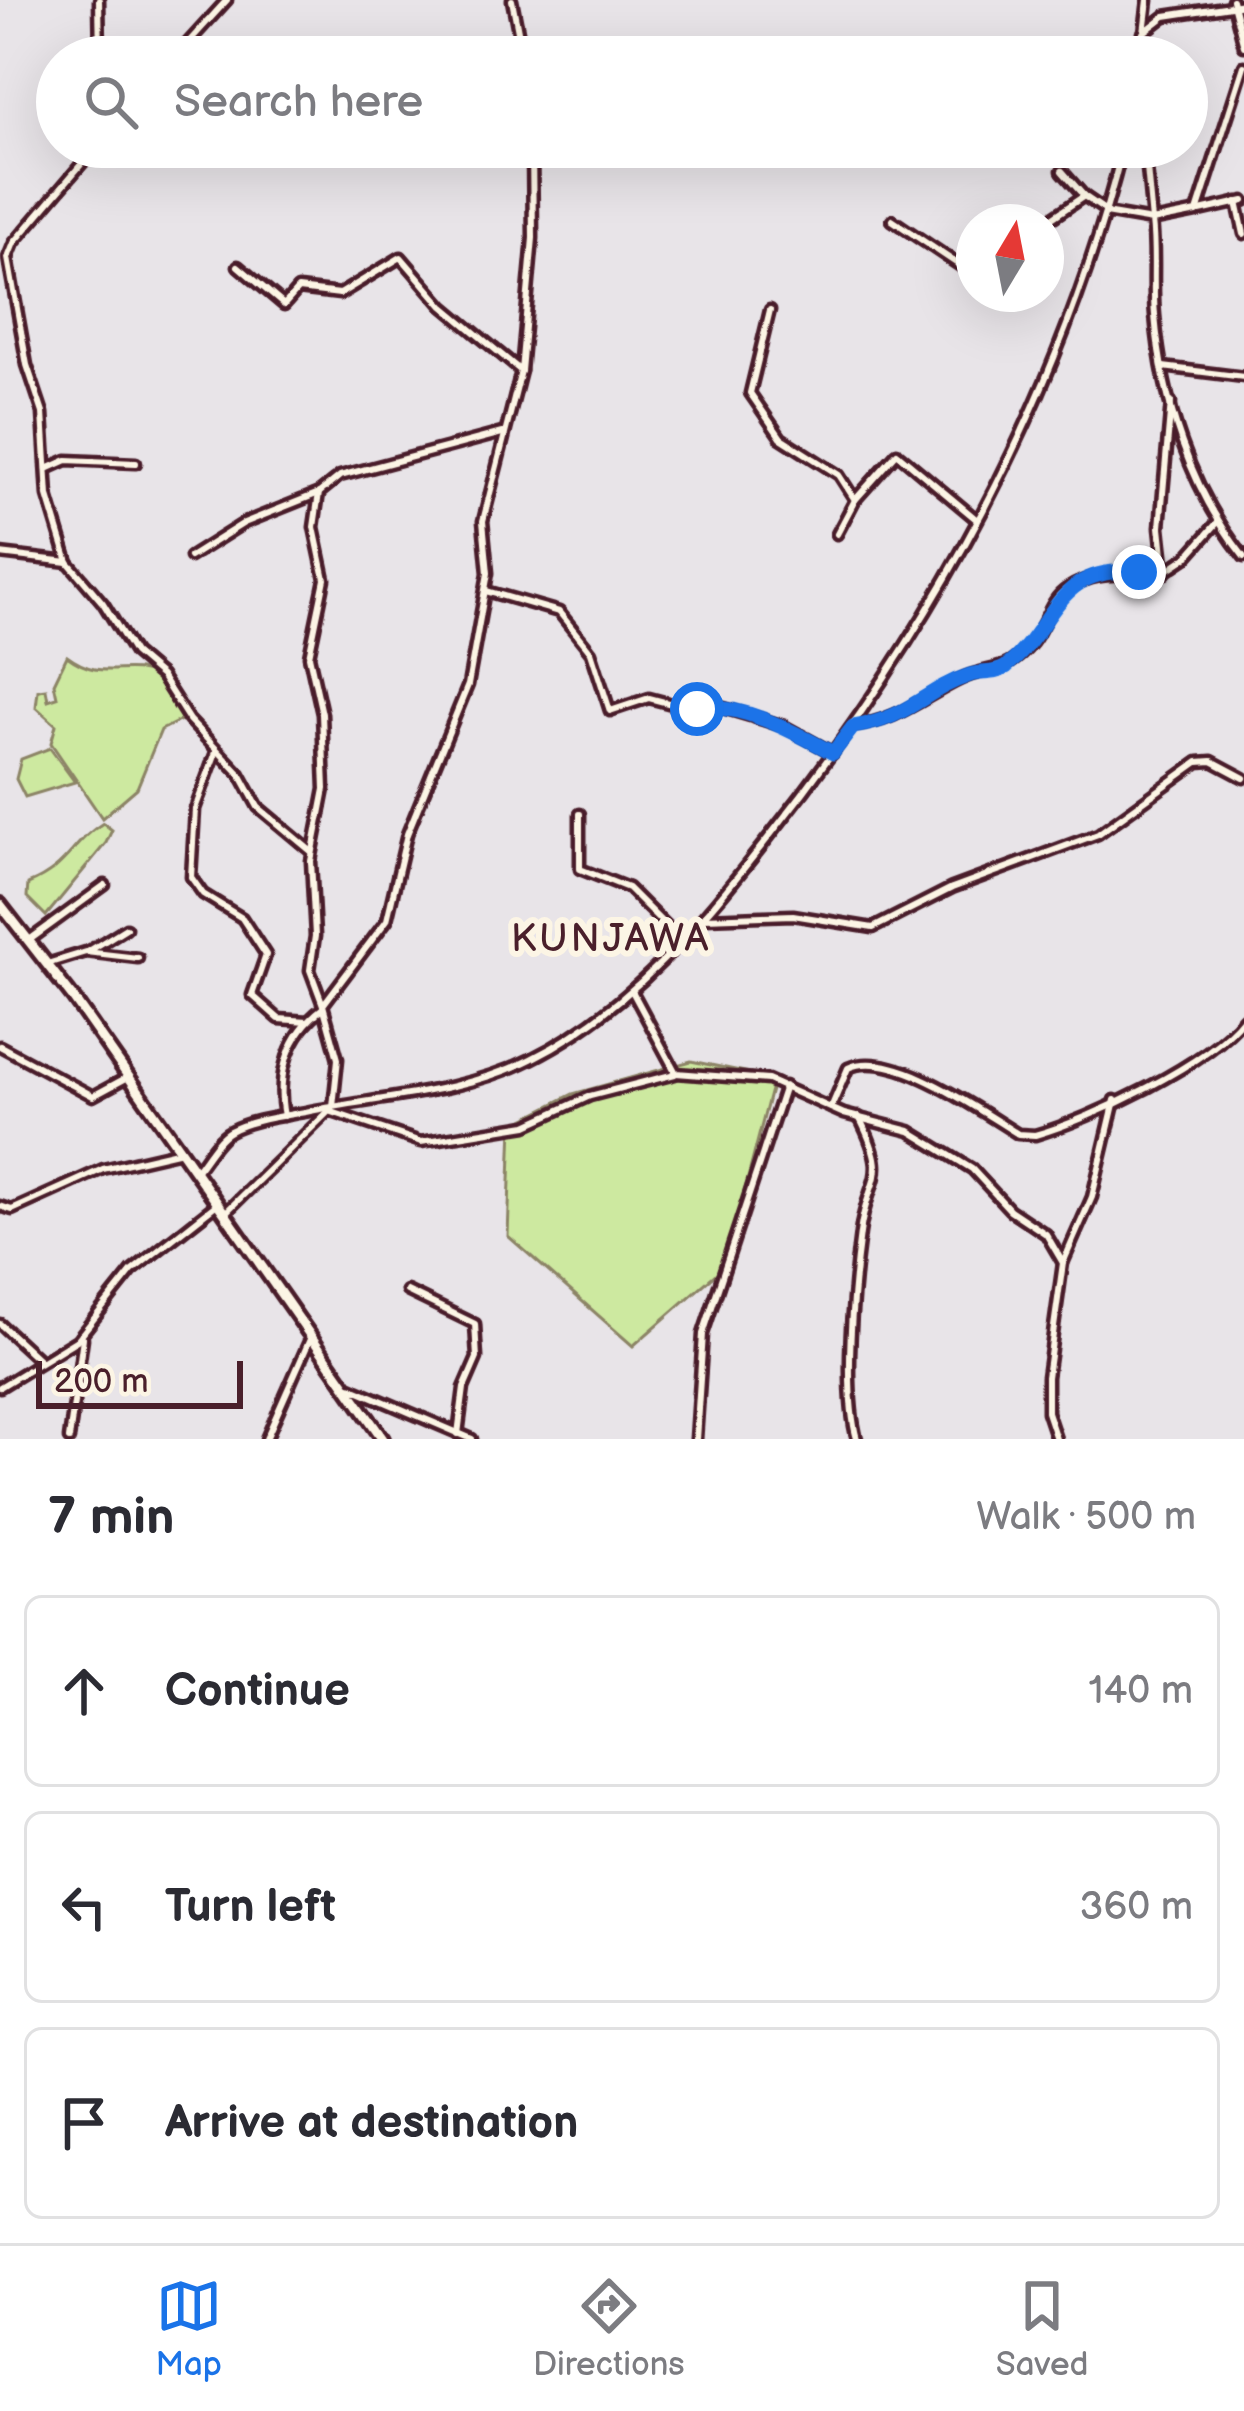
<!DOCTYPE html>
<meta charset="utf-8">
<style>
:root{--surface:#fff;--page:#f7f7f7;--text:#2b2b33;--muted:#7c7c81;--line:#e1e1e2;--accent:#1a73e8}
body{margin:0;font-family:"Balsamiq Sans",sans-serif;background:var(--page);color:var(--text)}
.compass{position:absolute;left:956px;top:204px;width:108px;height:108px;border-radius:50%;background:var(--surface);box-shadow:0 12px 48px #0002;rotate:10deg}
.scale{position:absolute;left:36px;bottom:30px;width:207px;box-sizing:border-box;padding-left:12px;border:6px solid #4a1f2b;border-top:0;font-size:33px;line-height:42px;white-space:nowrap;color:#4a1f2b;-webkit-text-stroke:9px #fcf5e5;paint-order:stroke}
.stop{position:absolute;width:36px;height:36px;margin:-27px;border:9px solid #1a73e8;border-radius:50%;background:#fff}
.stop.end{background:#1a73e8;border-color:#fff;box-shadow:0 3px 12px #0008}
.list{margin:0;padding:0;list-style:none}
h2{display:flex;justify-content:space-between;align-items:center;height:156px;margin:0;padding:0 48px;font-size:51px}
h2 small{font-size:39px;font-weight:400;color:var(--muted)}
.list li{display:grid;grid-template-columns:78px 1fr auto;gap:36px;align-items:center;box-sizing:border-box;height:192px;margin:0 24px 24px;padding:0 24px;border:3px solid var(--line);border-radius:18px}
.list b{display:block;font-size:45px;white-space:nowrap}
.list em{font-size:39px;font-style:normal;color:var(--muted)}
.icon{flex:none;width:66px;height:66px;fill:none;stroke:currentColor;stroke-width:2;stroke-linecap:round;stroke-linejoin:round}
.map{position:relative;flex:none;width:1244px;height:1439px;overflow:hidden}
.search{position:absolute;background:var(--surface);box-shadow:0 12px 48px #0002;left:36px;right:36px;top:36px;height:132px;display:flex;align-items:center;gap:30px;box-sizing:border-box;padding:0 42px;border-radius:66px;color:var(--muted);font-size:45px}
.sheet{height:804px;background:var(--surface)}
nav{display:flex;justify-content:space-around;align-items:center;box-sizing:border-box;height:168px;border-top:3px solid var(--line);background:var(--surface);font-size:33px;color:var(--muted)}
nav a{display:grid;justify-items:center;gap:6px}
nav .on{color:var(--accent)}
.map>svg:first-child{display:block}
</style>
<div class="map">
<svg width="1244" height="1439" viewBox="0 0 1244 1439">
<rect width="100%" height="100%" fill="#e8e4e8"/>
<filter id="ink" filterUnits="userSpaceOnUse"><feTurbulence type="fractalNoise" baseFrequency=".00833" numOctaves="2"/><feDisplacementMap in="SourceGraphic" scale="24" xChannelSelector="R" yChannelSelector="G"/><feConvolveMatrix kernelMatrix="1 2 1 2 8 2 1 2 1" color-interpolation-filters="sRGB"/></filter>
<g filter="url(#ink)">
<g fill="#cde9a0" stroke="#8c8466" stroke-width="3">
<path d="M67,656C103,683 123,660 157,675L182,712L181,720L161,730L137,788L102,818L51,743L56,725L36,707L38,690L46,689L48,700L57,697L54,683Z"/>
<path d="M50,748L75,782L25,797L16,779L21,759Z"/>
<path d="M103,823L112,830L106,843L46,916L27,897L28,884C69,867 70,844 103,823Z"/>
<path d="M691,1061L774,1078L725,1266L633,1346L508,1236L512,1125L573,1094Z"/>
</g>
<g fill="none" stroke-linecap="round" stroke-linejoin="round">
<g stroke="#4a1f2b" stroke-width="15">
<g id="minor">
<path d="M99,0L100,57"/>
<path d="M512,0L523,57"/>
<path d="M1232,0L1244,46"/>
<path d="M1143,33L1165,16L1244,4"/>
<path d="M175,57L227,0"/>
<path d="M1141,57L1148,0"/>
<path d="M96,147L14,243L8,258L27,365L43,413L48,496L68,562L103,603L134,653L161,676L189,720L240,774L258,807L312,852"/>
<path d="M1145,147L1152,221L1197,212L1244,66"/>
<path d="M1062,171L1084,196"/>
<path d="M1237,202L1244,234"/>
<path d="M1200,211L1244,201"/>
<path d="M1105,213L1152,221C1156,253 1152,284 1155,315C1162,401 1190,489 1244,557"/>
<path d="M892,220L974,275"/>
<path d="M1046,222L1084,196L1106,211"/>
<path d="M238,266L284,305L298,289L340,294L401,257L443,306L521,371"/>
<path d="M770,310L750,393L781,438L839,475L855,500"/>
<path d="M1163,367L1244,377"/>
<path d="M47,469L67,460L136,463"/>
<path d="M319,493L314,527L325,579L309,656L322,714L325,789L311,861L315,936L310,970L323,1005"/>
<path d="M837,534L855,500L897,453L976,519"/>
<path d="M0,554L68,562"/>
<path d="M190,557L244,523L319,493L340,476L502,433"/>
<path d="M1166,571L1187,557L1217,523"/>
<path d="M486,591L559,612L591,652L610,711L649,698L691,709L720,707L784,726L833,753"/>
<path d="M853,726C898,721 922,698 961,679C990,665 1008,674 1032,643C1045,627 1049,600 1067,589C1099,568 1131,577 1165,573L1160,527L1171,402"/>
<path d="M216,752L195,809L191,877L203,894L242,918L266,955L252,995L279,1019L308,1021"/>
<path d="M580,814V869L628,888L681,941"/>
<path d="M705,918L793,915L873,928L952,888L1098,834L1198,762L1212,761L1244,778"/>
<path d="M28,941L105,885"/>
<path d="M89,951L126,928"/>
<path d="M47,964L86,952L138,958"/>
<path d="M632,991L676,1073L768,1080L844,1114L910,1131L972,1169L1010,1210L1046,1234L1063,1263"/>
<path d="M0,1046L93,1096L128,1077"/>
<path d="M831,1108L848,1068C892,1047 980,1111 1018,1134L1035,1135C1091,1119 1209,1064 1244,1018"/>
<path d="M329,1111L421,1142L527,1125L590,1096L675,1074"/>
<path d="M284,1116C276,1075 288,1034 323,1008"/>
<path d="M195,1172C205,1160 217,1138 230,1131C252,1119 285,1116 310,1111C382,1097 464,1093 531,1059C630,1010 701,923 768,838C930,634 1060,401 1123,147"/>
<path d="M0,1206L12,1210L103,1169L181,1151"/>
<path d="M224,1214L333,1107L338,1059L323,1005L387,920L407,834L468,685L488,573L483,521L521,371L533,238L532,147"/>
<path d="M407,1291L475,1324L477,1358L464,1388L458,1434"/>
<path d="M0,1324L40,1361"/>
<path d="M0,1387L77,1340L132,1271L217,1204"/>
<path d="M350,1387L472,1439"/>
<path d="M69,1439L83,1338"/>
<path d="M266,1439L311,1337"/>
<path d="M696,1439L703,1334L785,1086"/>
<path d="M857,1439C843,1391 853,1285 860,1233C868,1173 892,1182 859,1117"/>
<path d="M1056,1439L1047,1412V1377L1063,1263L1092,1197L1115,1100"/>
</g>
</g>
<g stroke="#4a1f2b" stroke-width="18">
<path id="secondary" d="M0,904L74,999L383,1439"/>
</g>
<use href="#minor" stroke="#fcf5e5" stroke-width="6"/>
<use href="#secondary" stroke="#fcf5e5" stroke-width="9"/>
</g>
</g>
<g fill="none" stroke-linecap="round" stroke-linejoin="round" filter="url(#ink)">
<path stroke="#1a73e8" stroke-width="15" d="M697,709C740,701 796,733 833,753L853,727C909,719 923,690 970,675C982,671 995,675 1006,667C1056,626 1055,564 1139,572"/>
</g>
<g text-anchor="middle" dominant-baseline="central" stroke-width="12" stroke-linejoin="round" paint-order="stroke">
<g font-size="39" letter-spacing="3" fill="#4a1f2b" stroke="#fcf5e5">
<text x="611" y="939">KUNJAWA</text>
</g>
</g>
</svg>
<svg class="compass" viewBox="-18 -18 36 36"><path d="M0-13l5 13h-10z" fill="#e53935"/><path d="M0 13l5-13h-10z" fill="#7c7c81"/></svg>
<div class="scale">200 m</div>
<div class="stop" style="left:697px;top:709px"></div>
<div class="stop end" style="left:1139px;top:572px"></div>
<div class="search"><svg class="icon" aria-label="search" viewBox="0 0 24 24"><circle cx="10" cy="10" r="6"/><path d="M15 15l6 6"/></svg>Search here</div>
</div>
<section class="sheet">
<h2>7 min<small>Walk · 500 m</small></h2>
<ul class="list">
<li><svg class="icon" aria-label="ahead" viewBox="0 0 24 24"><path d="M12 20V5M6 11l6-6 6 6"/></svg><div><b>Continue</b></div><em>140 m</em></li>
<li><svg class="icon" aria-label="left" viewBox="0 0 24 24"><path d="M17 20v-9H6M10 6l-5 5 5 5"/></svg><div><b>Turn left</b></div><em>360 m</em></li>
<li><svg class="icon" aria-label="arrive" viewBox="0 0 24 24"><path d="M6 21V4h12l-3 4 3 4H6"/></svg><div><b>Arrive at destination</b></div></li>
</ul>
</section>
<nav>
<a class="on"><svg class="icon" aria-label="map" viewBox="0 0 24 24"><path d="M3 6l6-2 6 2 6-2v14l-6 2-6-2-6 2zM9 4v14M15 6v14"/></svg>Map</a>
<a><svg class="icon" aria-label="directions" viewBox="0 0 24 24"><path d="M12 3l9 9-9 9-9-9zM9 14v-3h6M13 9l2 2-2 2"/></svg>Directions</a>
<a><svg class="icon" aria-label="saved" viewBox="0 0 24 24"><path d="M7 4h10v16l-5-4-5 4z"/></svg>Saved</a>
</nav>
